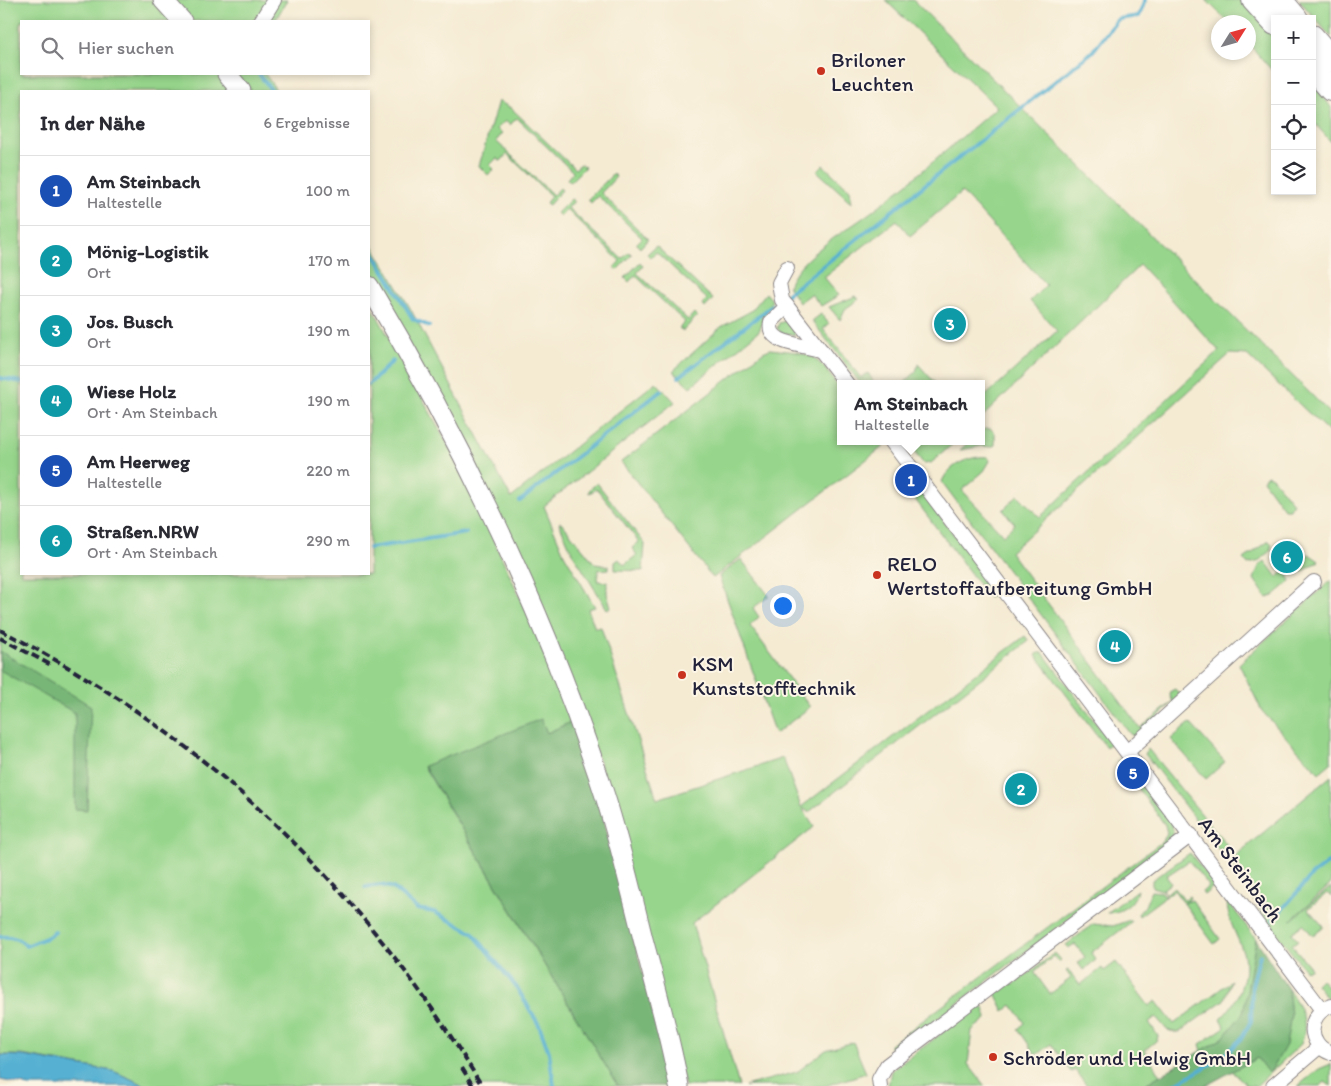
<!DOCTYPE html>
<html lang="de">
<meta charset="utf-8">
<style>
:root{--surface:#fff;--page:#f2f2f3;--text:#2b2b33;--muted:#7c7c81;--line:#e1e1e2;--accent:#c8321e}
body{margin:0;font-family:Itim,sans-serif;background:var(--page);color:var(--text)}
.controls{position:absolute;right:15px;top:15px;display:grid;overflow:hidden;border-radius:0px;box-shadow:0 2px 8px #0003}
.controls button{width:45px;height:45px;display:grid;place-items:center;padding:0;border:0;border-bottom:1px solid var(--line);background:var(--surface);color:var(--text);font:25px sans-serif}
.compass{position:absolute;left:1211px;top:15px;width:45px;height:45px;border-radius:50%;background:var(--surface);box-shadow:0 2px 8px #0003;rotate:53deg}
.you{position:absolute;left:782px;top:605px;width:18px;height:18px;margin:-12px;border:4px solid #fff;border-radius:50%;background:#1a73e8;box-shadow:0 0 0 8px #1a73e833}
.badge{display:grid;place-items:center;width:32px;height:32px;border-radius:50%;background:var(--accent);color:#fff;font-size:16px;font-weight:700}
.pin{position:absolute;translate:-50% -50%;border:2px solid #fff;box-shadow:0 1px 5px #0006}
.popup{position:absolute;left:837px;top:380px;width:148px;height:65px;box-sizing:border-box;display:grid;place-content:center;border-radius:0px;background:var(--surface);filter:drop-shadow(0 1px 4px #0005);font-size:16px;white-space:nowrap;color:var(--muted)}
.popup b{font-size:19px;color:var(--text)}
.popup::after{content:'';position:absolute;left:50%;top:100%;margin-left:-10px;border:10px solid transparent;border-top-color:var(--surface)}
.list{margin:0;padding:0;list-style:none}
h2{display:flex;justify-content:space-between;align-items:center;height:65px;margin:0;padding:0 20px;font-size:21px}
h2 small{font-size:16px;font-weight:400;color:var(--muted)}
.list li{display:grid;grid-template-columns:32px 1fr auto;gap:15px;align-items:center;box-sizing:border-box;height:70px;padding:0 20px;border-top:1px solid var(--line)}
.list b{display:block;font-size:19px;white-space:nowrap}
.list p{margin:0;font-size:16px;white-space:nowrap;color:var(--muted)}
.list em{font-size:16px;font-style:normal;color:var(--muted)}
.icon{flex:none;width:28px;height:28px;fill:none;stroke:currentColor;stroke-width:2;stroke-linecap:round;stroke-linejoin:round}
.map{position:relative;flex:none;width:1331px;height:1086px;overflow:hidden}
.search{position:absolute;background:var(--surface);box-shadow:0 2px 8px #0003;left:20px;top:20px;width:350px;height:55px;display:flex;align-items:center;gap:12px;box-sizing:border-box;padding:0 18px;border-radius:0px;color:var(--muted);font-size:19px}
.panel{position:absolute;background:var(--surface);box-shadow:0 2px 8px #0003;left:20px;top:90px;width:350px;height:485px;border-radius:0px}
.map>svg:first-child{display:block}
</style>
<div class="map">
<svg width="1331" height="1086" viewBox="0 0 1331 1086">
<rect width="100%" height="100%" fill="#fcf5e5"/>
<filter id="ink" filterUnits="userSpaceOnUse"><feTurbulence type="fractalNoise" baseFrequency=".02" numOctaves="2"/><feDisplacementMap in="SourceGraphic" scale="10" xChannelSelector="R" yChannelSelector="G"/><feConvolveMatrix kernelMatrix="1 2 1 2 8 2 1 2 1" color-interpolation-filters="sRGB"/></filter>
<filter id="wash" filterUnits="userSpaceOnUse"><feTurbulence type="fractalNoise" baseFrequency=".0096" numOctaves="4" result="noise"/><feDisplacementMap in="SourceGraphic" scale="20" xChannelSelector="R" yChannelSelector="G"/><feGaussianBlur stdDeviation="1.12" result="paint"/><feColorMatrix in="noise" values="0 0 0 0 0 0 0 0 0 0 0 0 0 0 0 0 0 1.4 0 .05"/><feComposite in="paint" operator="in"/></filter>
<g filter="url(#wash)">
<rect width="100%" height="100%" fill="#f5ebd3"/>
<g fill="#96d58b" stroke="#5c7c63">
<path d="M0,0H156L174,21H21V74H219L230,91H21V574H369V301L458,463L526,610L571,722L547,733L540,720L424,767L618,1086H147L113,1071L22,1055H0Z"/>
<path d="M172,0H287L275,21H190Z"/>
<path d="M885,0H913L1331,414V434L1247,355L1230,354L1010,552L1140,728L1173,702L1170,696L1171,691L1175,689L1181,695L1136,737L1130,734L942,482C948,465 971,455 988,457L990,461L984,471L962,490L1003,535L1015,524L1003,510L1018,495L1040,517L1219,351L1140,265L981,418V400L1057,331L1030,301L1046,285L962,192L910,236L897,220L824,277L839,295L821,306L811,294L799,303L788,286C800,254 849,230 875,209C917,177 957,141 997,107Z"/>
<path d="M1206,0H1242L1275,38V74L1249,44L1248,22H1228Z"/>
<path d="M1299,0H1331V37Z"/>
<path d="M234,74H265L277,91H248Z"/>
<path d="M1312,82L1331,107V142L1312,120Z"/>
<path d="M498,101L511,108L575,169L581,164L585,167L570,182L567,179L573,172L517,118L510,125L505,121L497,129L502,134L496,141L553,195L560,188L562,190L549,205L546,203L551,196L507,154L501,161L497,158L490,165L494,169L488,175L479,166Z"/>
<path d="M823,165L850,190L852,203L817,171Z"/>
<path d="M613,174L616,177L601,193L648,239L640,248L636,244L642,238L598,196L591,203L588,199Z"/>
<path d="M571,199L574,201L568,208L622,259L629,252L632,255L617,270L614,268L620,261L566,209L560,216L557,213Z"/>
<path d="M369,239L409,306L511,498L656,382L675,402L544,506L564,554L595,607L588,609L595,628L601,627L657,799L783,758L801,807L1025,636L1029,641L809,812L802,808L814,827L692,923L739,1086H685L600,763L412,350L369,275Z"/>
<path d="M656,246L713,299L705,308L702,305L707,299L656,252L651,258L647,254Z"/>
<path d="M640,262L643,266L637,273L688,320L694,313L697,316L683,331L679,328L685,322L635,275L629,282L625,278Z"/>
<path d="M766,293L772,300L759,331L690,387L673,371L721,327L751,311Z"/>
<path d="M856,296L859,299L845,309L840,320L829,307Z"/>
<path d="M821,314L829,324L823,329L861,378L868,373L873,381L871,384H861L812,321Z"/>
<path d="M788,320L796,331L794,335L780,332L777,328L779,323Z"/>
<path d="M770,349L797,352L813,357L824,367L841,390V441H880L884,446L713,578L621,462L763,352Z"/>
<path d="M918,364L936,384H903L916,372Z"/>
<path d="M985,429H991L995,433V445L991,447L982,446L960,450L970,441H981V431Z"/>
<path d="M905,441H956L931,463L924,464Z"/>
<path d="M1267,475L1272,477L1293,503L1290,509H1284L1263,480Z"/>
<path d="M910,476L997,592L989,598L902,482Z"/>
<path d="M597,483L645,544L643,571L615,570V562L619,559L624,565L637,555L632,548L639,542L597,489L589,493V490Z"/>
<path d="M561,522L595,564L609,566V569L598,570V581L607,582V594L611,607L607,609L573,554L559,523Z"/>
<path d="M1269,541L1272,544L1270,552L1257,562L1248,564L1244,559Z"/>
<path d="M1309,554L1319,561L1302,572L1295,565Z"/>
<path d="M741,559L769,596L753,608L759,617L750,626L810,707L775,734L719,576Z"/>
<path d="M1265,561L1277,577L1286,571L1291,581L1273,596L1267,598L1254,579L1259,566Z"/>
<path d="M1331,580V763L1319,773L1262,711L1239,664Z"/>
<path d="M1038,653H1043L1111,743L1106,747L1036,655Z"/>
<path d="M1190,723L1225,762L1206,779L1171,739Z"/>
<path d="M1148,749L1227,845L1230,852L1218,849L1214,844L1145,754Z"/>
<path d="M1122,759L1172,823L1173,832L1169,843L903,1045L890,1048V1045L1163,841L1167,833L1165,825L1118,761Z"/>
<path d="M1331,776V884L1291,920L1331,887V897L1327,893L1308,909L1324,927L1313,936L1303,924L1292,933L1298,940L1292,945L1311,968L1306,971L1276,933L1233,870L1234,857Z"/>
<path d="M1190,853L1212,881L1213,887L1204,895L1202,892L1209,886L1189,861L1166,876L1171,883L1162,890L1166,894L1174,887L1184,900L1189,896L1190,898L1184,903L1192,900L1220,939L1214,944L1174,890L1139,916L1138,914L1145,906L1151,891L1161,892L1164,897L1166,895L1162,890L1152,887V880Z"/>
<path d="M1137,890C1135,904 1121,913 1107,913Z"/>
<path d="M1227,900L1256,939L1244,1013L1223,1038L1202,1051L1200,1044L1225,1027L1220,1019C1237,1004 1250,976 1243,952C1237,934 1227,921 1227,900Z"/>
<path d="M1130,920L1131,922L1091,953L1096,960L1083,970L1078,963L1085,957L1075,944L1068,948L1066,945L1093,924L1113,926Z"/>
<path d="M1055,953L1061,960L1059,962L1054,956L1034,972L1050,994L1071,978L1066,971L1068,970L1080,985L1102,968L1104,971L1116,962L1149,1006L1156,1001L1174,1024L1231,981L1224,1000L1178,1033L1167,1030L1156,1017L1149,1022L1158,1036L1157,1040L1145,1050L1160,1076L1142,1086H1087L1075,1070L1071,1072L1051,1044L1036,1055L1018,1029L1025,1023L1012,1005L1004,1011L995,993L1010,982L1013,985Z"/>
<path d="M1321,979L1331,991V999L1327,998L1316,984Z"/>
<path d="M1288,989C1300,1007 1310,1021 1301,1044L1256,1086H1245L1246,1084L1232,1071L1257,1058L1269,1073L1291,1015Z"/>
<path d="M977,1007H984L986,1019L972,1030L968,1064L985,1086H888L891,1071Z"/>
<path d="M853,1042L866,1073L825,1086H745L797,1072L826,1050Z"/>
<path d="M1331,1064V1086L1325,1082L1320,1086H1298L1319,1069Z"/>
</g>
<g fill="#78b677" stroke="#4d6c59">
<path d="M0,651L91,706L87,810L75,809V713L0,670Z"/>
<path d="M541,719L547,733L571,722L595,784L671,1086H618L424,766Z"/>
<path d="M1256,939L1288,989L1291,1015L1286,1045L1269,1074L1257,1058L1205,1086H1142L1223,1038L1243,1013Z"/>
</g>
<path fill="#54b0d2" stroke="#3b6986" d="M0,1055L24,1056L113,1071L147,1086H30L0,1080Z"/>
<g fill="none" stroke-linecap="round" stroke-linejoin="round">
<g stroke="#54b0d2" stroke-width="4">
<path d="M259,74L272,91"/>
<path d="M369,246L413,319L429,326"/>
<path d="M785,296L1092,52L1118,19L1139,16L1145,0"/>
<path d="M679,377L773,305"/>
<path d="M0,378L21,382"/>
<path d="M369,384L393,361"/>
<path d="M520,501L661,391"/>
<path d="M369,548L466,533"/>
<path d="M365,887L381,885L393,888L417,909L434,912L472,932L517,988L539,1025L549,1052L554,1086"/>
<path d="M1273,920L1312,875L1331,861"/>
<path d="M0,937C9,936 20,938 26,946L48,937L55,932"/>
<path d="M1172,1086L1223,1057L1241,1039L1251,1021L1252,985L1260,955"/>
</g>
</g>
</g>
<g filter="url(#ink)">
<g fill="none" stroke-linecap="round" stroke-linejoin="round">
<g stroke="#8c8687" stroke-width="16">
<g id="street">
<path d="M261,21L274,0"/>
<path d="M787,268L779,283L782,300L847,384"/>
<path d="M787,306L771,322C766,346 807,344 822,351"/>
<path d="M891,441L1322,1010"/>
<path d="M1127,752L1314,582"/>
<path d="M1331,1006C1306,1014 1307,1045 1331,1053"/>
<path d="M880,1086L879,1079L887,1065L1191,835"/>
<path d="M1273,1086L1319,1047"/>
</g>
</g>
<g stroke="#8c8687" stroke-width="21">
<g id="secondary">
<path d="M163,0L182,21"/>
<path d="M227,74L241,91"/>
<path d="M369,286C465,447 547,618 605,796C620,843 631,891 643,939C656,987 670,1037 679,1086"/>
</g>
</g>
<g stroke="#8c8687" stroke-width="26">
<g id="highway">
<path d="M1254,0L1275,23"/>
<path d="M1280,0L1296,19"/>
<path d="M1312,37L1331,59"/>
<path d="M1312,67L1331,89"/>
</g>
</g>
<use href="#street" stroke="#fff" stroke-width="14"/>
<use href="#secondary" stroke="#fff" stroke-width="19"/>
<use href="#highway" stroke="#fff" stroke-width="24"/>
<g stroke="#22223b" stroke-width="4" stroke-dasharray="8 4" stroke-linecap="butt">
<path d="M0,630C207,735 363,888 482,1086"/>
<path d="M0,638L53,666"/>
<path d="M462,1068L473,1086"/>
</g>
</g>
</g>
<g fill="#c8321e" stroke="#fcf5e5" stroke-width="2">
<circle cx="821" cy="71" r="5"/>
<circle cx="877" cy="575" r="5"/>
<circle cx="682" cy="675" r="5"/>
<circle cx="993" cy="1057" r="5"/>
</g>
<g text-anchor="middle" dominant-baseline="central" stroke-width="4" stroke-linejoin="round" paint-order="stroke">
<g font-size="21" fill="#22223b" stroke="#fcf5e5" text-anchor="start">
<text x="831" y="59">Briloner<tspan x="831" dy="24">Leuchten</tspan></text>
<text x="887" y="563">RELO<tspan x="887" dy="24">Wertstoffaufbereitung GmbH</tspan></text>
<text x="692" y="663">KSM<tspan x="692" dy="24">Kunststofftechnik</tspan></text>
<text x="1003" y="1057">Schröder und Helwig GmbH</text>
</g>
<g font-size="21" fill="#22223b" stroke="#fcf5e5">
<text transform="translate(1241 869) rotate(53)">Am Steinbach</text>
</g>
</g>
</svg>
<div class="controls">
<button>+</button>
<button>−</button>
<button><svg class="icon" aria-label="locate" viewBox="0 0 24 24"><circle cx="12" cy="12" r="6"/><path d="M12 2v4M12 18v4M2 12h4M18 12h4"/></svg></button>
<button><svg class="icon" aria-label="layers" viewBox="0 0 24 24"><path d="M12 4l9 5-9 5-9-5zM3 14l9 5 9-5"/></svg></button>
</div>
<svg class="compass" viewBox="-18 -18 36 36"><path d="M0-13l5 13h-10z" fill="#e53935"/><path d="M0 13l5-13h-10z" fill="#7c7c81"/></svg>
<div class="you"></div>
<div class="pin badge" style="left:911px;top:480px;background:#1a4fb4">1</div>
<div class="popup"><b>Am Steinbach</b>Haltestelle</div>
<div class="pin badge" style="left:1021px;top:789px;background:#0f9aa8">2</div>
<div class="pin badge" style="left:950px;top:324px;background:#0f9aa8">3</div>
<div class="pin badge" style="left:1115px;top:646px;background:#0f9aa8">4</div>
<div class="pin badge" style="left:1133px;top:773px;background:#1a4fb4">5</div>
<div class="pin badge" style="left:1287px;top:557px;background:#0f9aa8">6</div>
<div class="search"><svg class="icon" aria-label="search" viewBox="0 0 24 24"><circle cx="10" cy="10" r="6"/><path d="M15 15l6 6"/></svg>Hier suchen</div>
<section class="panel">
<h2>In der Nähe<small>6 Ergebnisse</small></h2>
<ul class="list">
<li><span class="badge" style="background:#1a4fb4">1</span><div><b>Am Steinbach</b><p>Haltestelle</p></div><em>100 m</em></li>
<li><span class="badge" style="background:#0f9aa8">2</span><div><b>Mönig-Logistik</b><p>Ort</p></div><em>170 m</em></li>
<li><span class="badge" style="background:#0f9aa8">3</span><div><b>Jos. Busch</b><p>Ort</p></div><em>190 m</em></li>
<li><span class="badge" style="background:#0f9aa8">4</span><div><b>Wiese Holz</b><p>Ort · Am Steinbach</p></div><em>190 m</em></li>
<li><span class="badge" style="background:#1a4fb4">5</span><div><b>Am Heerweg</b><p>Haltestelle</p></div><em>220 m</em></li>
<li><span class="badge" style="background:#0f9aa8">6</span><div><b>Straßen.NRW</b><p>Ort · Am Steinbach</p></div><em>290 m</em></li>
</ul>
</section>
</div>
